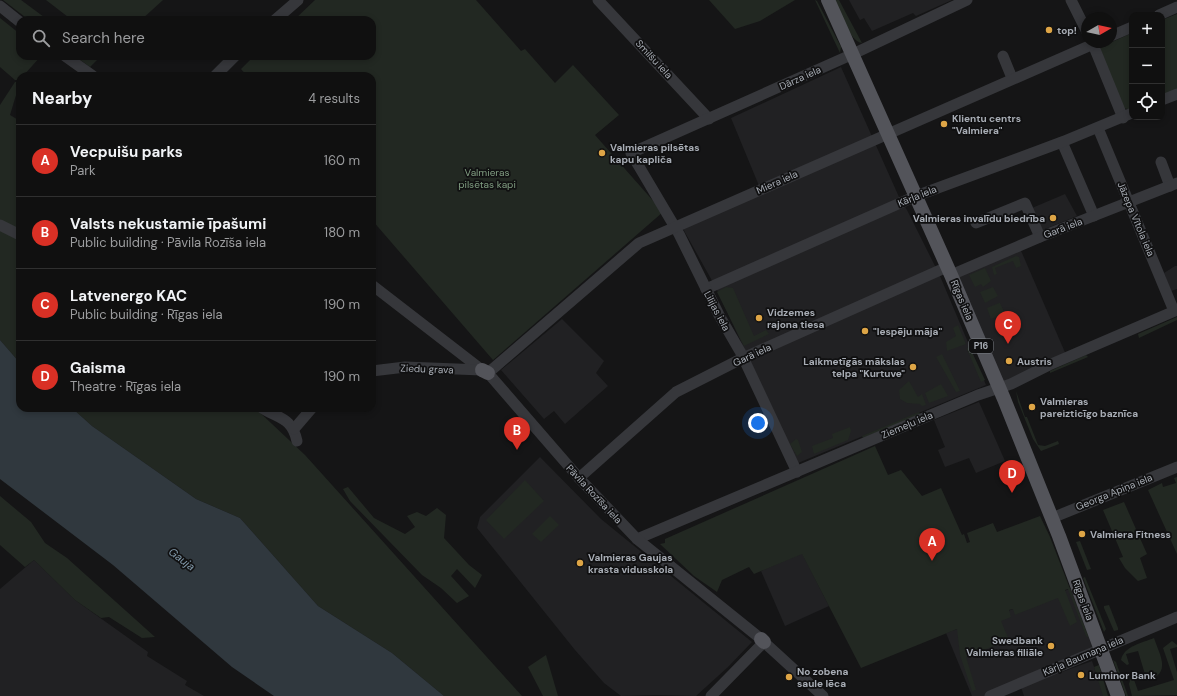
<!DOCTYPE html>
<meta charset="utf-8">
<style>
:root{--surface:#101010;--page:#191919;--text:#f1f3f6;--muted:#9c9d9f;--line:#303030;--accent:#d93025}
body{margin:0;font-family:"DM Sans",sans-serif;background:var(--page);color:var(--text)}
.controls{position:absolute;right:12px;top:12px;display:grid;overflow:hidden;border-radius:8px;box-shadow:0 2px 6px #0003}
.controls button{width:36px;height:36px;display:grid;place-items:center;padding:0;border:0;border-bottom:1px solid var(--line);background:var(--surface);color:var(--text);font:20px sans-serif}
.compass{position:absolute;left:1081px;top:12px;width:36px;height:36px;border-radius:50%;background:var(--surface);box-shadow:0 2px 6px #0003;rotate:81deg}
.you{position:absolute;left:758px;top:423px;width:14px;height:14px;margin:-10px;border:3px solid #fff;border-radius:50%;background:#1a73e8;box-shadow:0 0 0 6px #1a73e833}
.badge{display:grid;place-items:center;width:26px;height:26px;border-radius:50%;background:var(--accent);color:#fff;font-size:13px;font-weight:700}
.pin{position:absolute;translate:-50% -33px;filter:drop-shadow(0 1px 2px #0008)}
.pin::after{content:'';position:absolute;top:21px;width:14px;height:12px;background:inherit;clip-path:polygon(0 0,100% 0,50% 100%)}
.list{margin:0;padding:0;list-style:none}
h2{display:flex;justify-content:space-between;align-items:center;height:52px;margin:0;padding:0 16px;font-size:17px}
h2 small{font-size:13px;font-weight:400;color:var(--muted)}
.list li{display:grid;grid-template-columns:26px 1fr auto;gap:12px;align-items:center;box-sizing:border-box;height:72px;padding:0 16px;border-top:1px solid var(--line)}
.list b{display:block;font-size:15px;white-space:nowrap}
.list p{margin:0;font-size:13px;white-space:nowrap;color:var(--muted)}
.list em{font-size:13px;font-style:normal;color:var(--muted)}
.icon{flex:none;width:22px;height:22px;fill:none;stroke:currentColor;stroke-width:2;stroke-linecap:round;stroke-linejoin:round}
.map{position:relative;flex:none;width:1177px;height:696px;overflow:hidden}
.search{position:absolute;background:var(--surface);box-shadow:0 2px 6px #0003;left:16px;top:16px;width:360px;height:44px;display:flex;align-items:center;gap:10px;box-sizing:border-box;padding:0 14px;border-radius:12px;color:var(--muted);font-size:15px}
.panel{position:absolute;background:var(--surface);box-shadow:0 2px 6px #0003;left:16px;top:72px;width:360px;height:340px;border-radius:12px}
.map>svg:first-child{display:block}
</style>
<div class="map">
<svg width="1177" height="696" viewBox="0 0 1177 696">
<rect width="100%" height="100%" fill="#151516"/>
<g fill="#212123">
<path d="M849,0H952L916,16L913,13L872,31L864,18L860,20Z"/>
<path d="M841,67L899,197L907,210L940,276L986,385L798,463L715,286L682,227L762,193L731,118Z"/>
<path d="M1065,194L1077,216L1040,231L1032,208Z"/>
<path d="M1019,246L1067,357L999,387L951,275Z"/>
<path d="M1175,266H1177V289L1171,291L1164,273Z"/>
<path d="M562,319L604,361L596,373L608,386L565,424L554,411L544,419L501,370Z"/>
<path d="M979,402L1005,461L976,473L969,458L945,467L938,450L945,447L934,420Z"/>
<path d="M540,457L601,519L752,642L728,667L696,696L656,695L621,696L604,683L575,650L477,528L480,517Z"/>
<path d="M802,553L829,606L785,626L761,571Z"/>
<path d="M34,560L75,600L148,652L147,656L187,681L185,685L204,696H0V589Z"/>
<path d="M1078,586L1101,649L990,696H972L946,633Z"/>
<path d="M1092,661L1104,696H1024L1021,687Z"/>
</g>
<g fill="#222822">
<path d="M3,0H21L48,20H29Z"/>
<path d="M46,0H163L141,20H72Z"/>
<path d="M315,0H476L521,51L525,49L555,83L573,65L619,115L595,135L663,212L493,360L372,220V76H247L241,69L254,56H372V20H294Z"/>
<path d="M709,0H795L760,21L735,29Z"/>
<path d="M815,0L817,1L841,47L840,53Z"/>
<path d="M833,0H839L862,43C850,42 838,10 833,0Z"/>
<path d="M1177,14V90L1162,96V20Z"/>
<path d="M0,18L20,34V56H41L23,76H20L19,80H15L0,67Z"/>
<path d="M1132,33V108L1128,109L1122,108L1100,48L1105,45Z"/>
<path d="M75,56H101L90,67Z"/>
<path d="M15,82H20L10,115L20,121V363L0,340V105Z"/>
<path d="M1016,256L1019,257L1021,266L1016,268L1013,261L995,268L997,274L994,275L992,267Z"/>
<path d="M985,268L991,281L983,287L981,284L975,287L969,275Z"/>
<path d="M726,287L733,288L754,336L766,330L769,334L744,346L717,292Z"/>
<path d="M993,287L998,296L985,303L980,292Z"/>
<path d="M999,303H1000L1005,314L991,319L987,308Z"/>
<path d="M1177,317V320L1139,338L1138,334Z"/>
<path d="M958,325L966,344L947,351L946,342L956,336L953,328Z"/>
<path d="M969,346L985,380L981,382L967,349Z"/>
<path d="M942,354L960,391L956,392L936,357Z"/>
<path d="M1086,355L1088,357L1050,373V371Z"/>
<path d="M909,381L918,397L922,394L926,405L922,406L920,404L907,403L900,399L899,390Z"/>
<path d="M941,384L948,396L929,403L925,393Z"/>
<path d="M1016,391L1025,417H1027L1038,445L1045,446L1058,441L1059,444L1041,451L1033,439L1018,402Z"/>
<path d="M72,408H255L305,455L522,696H444L392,653L318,606L240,518L196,499L92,426Z"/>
<path d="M919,412L920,414L863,438L862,436Z"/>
<path d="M850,427L851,431L848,440L814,454L812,446L833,438L832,434Z"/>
<path d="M796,439L798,440L802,452L797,456L790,444Z"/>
<path d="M875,446L888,475L901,470L922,496L941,488L962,535L964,534L967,543L970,542L967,533L993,523L997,532L1040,516L1050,537L1089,638L1086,636L1068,589L1065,590L1077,622L1070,626L1058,598L1015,615L1013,609L1009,610L1011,617L1001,621L1009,640L966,657L976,690L972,691L960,655L957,629L861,668L802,554L754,574L749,567L722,580L717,592L694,576L660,544L665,543V539Z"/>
<path d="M1177,477V554L1148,490L1162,483L1163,487L1176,483L1174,478Z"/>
<path d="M525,480L544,501L504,539L486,520Z"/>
<path d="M348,487L374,518L405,534L415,527L407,516L417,512L426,516L437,508L446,515L444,538L469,565L482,575L475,588L457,569L451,576L469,596L457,603L441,588L422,575L350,501L343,489Z"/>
<path d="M0,496L31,522L45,543L67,558L155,637L142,638L109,617L101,618L75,600L34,560L25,567L0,545Z"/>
<path d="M1124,502L1147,554L1140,558L1147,578L1138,581L1125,568L1119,558L1123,557L1103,510Z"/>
<path d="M550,516L559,525L541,542L532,534Z"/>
<path d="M1080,541L1091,569L1087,570L1076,542Z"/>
<path d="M1085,577L1106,629L1104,632L1083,578Z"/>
<path d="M1109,605L1118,628V630L1114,631L1104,608V606Z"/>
<path d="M1154,638C1160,656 1172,673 1147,681L1138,651L1126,654L1129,664L1127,665L1121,660C1124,646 1142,643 1154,638Z"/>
<path d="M1172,641L1177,645V647L1170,649L1177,672V695L1132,696L1129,684L1132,674L1138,691L1174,680L1163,648Z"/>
<path d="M546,655L558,696H543L528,667Z"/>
<path d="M1113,660L1116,662L1128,696H1126Z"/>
<path d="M1099,665L1108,696H1103L1094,667Z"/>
</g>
<path fill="#30383e" d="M0,340L20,363V408H72L92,426L196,499L240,518L318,606L392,653L444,696H274L232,667L113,565L0,479Z"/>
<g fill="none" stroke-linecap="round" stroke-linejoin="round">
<g stroke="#36373b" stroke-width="11">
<path d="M598,0L709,119"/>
<path d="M1071,0L1087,32"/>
<path d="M0,6L20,22"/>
<path d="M1159,15L1177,7"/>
<path d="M275,20L298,0"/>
<path d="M1111,36L1132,27"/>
<path d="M1092,42L1123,118"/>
<path d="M65,56L93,76"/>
<path d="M1003,56L1012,78"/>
<path d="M215,76L235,56"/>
<path d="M1162,100L1177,94"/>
<path d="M1098,128L1174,311"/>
<path d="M1062,142L1094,216"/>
<path d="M1161,162L1170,186"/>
<path d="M976,223L1025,203L1040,237"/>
<path d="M0,225L20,235"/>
<path d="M951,275L1040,237L1177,183"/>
<path d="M372,285L482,370"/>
<path d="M706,289L916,196L1062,142L1132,113"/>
<path d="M372,371L405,367L482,370"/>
<path d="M262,408C280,419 292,418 297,441"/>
<path d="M294,429L312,408"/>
<path d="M797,472L741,353L719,315L679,234L631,153L853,54L967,0"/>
<path d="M579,478L676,392L743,358L947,267"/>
<path d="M1052,518L1177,467"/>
<path d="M637,539L978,395L1011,384L1049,365L1177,310"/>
<path d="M761,639L637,539L579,478L488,373L639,243L1098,42"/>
<path d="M711,696L764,642L823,696"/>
<path d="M990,696L1177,617"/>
</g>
<g stroke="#53545a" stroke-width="14">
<path d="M828,0L951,275L1004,399L1059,536L1118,696"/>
<path d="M482,370L488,373"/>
<path d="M761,639L764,642"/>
</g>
</g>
<g fill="#dea546" stroke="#101011" stroke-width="1.5">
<circle cx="1049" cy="30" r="4"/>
<circle cx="944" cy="124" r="4"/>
<circle cx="602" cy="153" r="4"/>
<circle cx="1053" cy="218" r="4"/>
<circle cx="759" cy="318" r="4"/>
<circle cx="865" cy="331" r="4"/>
<circle cx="1009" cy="361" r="4"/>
<circle cx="913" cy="367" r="4"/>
<circle cx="1032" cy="407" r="4"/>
<circle cx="1082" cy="534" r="4"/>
<circle cx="580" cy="563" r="4"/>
<circle cx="1051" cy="646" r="4"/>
<circle cx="1081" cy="675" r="4"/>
<circle cx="789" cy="677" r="4"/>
</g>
<g text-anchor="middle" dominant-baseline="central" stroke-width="3.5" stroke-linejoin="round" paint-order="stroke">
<rect fill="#101011" stroke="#7a7e84" stroke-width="1" x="969" y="339" width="24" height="14" rx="3"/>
<g font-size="9" font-weight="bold" fill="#a8adb5">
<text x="981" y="346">P16</text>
</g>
<g font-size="10" font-weight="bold" fill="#a8adb5" stroke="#101011" text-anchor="start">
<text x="1057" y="30">top!</text>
<text x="952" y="118">Klientu centrs<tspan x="952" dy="12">"Valmiera"</tspan></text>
<text x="610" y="147">Valmieras pilsētas<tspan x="610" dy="12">kapu kapliča</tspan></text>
<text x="1045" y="218" text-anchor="end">Valmieras invalīdu biedrība</text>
<text x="767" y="312">Vidzemes<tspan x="767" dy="12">rajona tiesa</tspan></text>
<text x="873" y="331">"Iespēju māja"</text>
<text x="905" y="361" text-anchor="end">Laikmetīgās mākslas<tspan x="905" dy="12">telpa "Kurtuve"</tspan></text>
<text x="1017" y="361">Austris</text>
<text x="1040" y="401">Valmieras<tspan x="1040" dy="12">pareizticīgo baznīca</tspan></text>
<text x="1090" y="534">Valmiera Fitness</text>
<text x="588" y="557">Valmieras Gaujas<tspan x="588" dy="12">krasta vidusskola</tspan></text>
<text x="1043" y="640" text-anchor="end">Swedbank<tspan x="1043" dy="12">Valmieras filiāle</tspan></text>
<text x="797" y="671">No zobena<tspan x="797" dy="12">saule lēca</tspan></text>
<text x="1089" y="675">Luminor Bank</text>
</g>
<g font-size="10" fill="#a8adb5" stroke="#101011">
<text transform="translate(654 59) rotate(47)">Smilšu iela</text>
<text transform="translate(800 78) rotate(-24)">Dārza iela</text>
<text transform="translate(777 182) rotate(-24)">Miera iela</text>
<text transform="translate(917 196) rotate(-22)">Kārļa iela</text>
<text transform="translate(1136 219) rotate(67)">Jāzepa Vītola iela</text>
<text transform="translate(1063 228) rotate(-21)">Garā iela</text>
<text transform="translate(962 300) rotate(67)">Rīgas iela</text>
<text transform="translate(717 311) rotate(62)">Lilijas iela</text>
<text transform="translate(752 355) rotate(-25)">Garā iela</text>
<text transform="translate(427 369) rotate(2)">Ziedu grava</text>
<text transform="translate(907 425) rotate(-23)">Ziemeļu iela</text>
<text transform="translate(1114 492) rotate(-22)">Georga Apiņa iela</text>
<text transform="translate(594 494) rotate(47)">Pāvila Rozīša iela</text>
<text transform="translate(1083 600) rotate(70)">Rīgas iela</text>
<text transform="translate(1083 656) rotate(-23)">Kārļa Baumaņa iela</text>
</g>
<g font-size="10" fill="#819e82" stroke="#101011">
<text x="487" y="172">Valmieras<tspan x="487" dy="12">pilsētas kapi</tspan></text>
</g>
<g font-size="11" font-style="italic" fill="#839bac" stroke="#101011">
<text transform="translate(182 559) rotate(37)">Gauja</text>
</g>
</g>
</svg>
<div class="controls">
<button>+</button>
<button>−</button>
<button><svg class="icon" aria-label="locate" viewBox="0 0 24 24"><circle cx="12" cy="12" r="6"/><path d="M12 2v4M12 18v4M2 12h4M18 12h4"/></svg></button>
</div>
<svg class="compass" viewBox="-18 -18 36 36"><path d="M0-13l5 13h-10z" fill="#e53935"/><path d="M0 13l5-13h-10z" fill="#9c9d9f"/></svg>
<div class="you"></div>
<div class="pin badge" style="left:932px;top:561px">A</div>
<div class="pin badge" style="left:517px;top:450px">B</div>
<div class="pin badge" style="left:1008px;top:344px">C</div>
<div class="pin badge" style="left:1012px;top:493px">D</div>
<div class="search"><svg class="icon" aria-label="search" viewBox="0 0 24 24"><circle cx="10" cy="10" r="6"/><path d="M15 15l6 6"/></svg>Search here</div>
<section class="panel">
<h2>Nearby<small>4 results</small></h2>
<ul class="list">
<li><span class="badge">A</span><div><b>Vecpuišu parks</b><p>Park</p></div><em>160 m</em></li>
<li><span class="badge">B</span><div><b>Valsts nekustamie īpašumi</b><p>Public building · Pāvila Rozīša iela</p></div><em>180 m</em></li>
<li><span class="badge">C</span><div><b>Latvenergo KAC</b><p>Public building · Rīgas iela</p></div><em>190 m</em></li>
<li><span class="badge">D</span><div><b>Gaisma</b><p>Theatre · Rīgas iela</p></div><em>190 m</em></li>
</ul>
</section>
</div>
